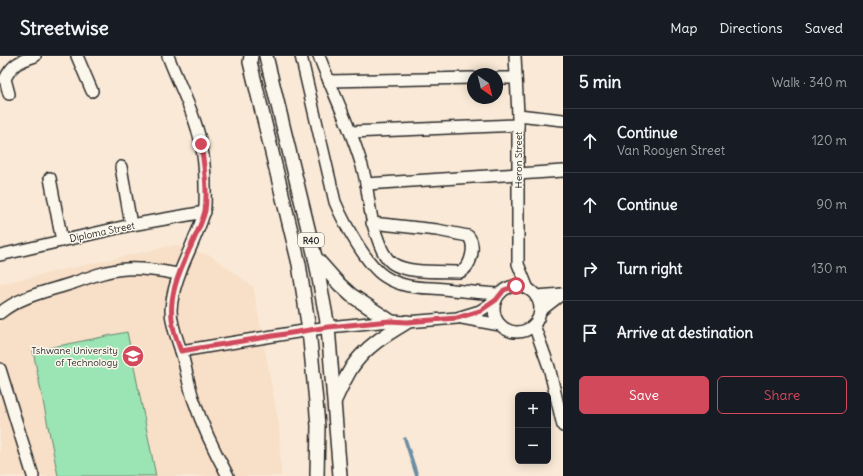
<!DOCTYPE html>
<meta charset="utf-8">
<style>
:root{--surface:#171b24;--page:#242831;--text:#f1f3f6;--muted:#9ea1a6;--line:#363941;--accent:#d1495b}
body{margin:0;font-family:Delius,sans-serif;background:var(--page);color:var(--text)}
.controls{position:absolute;right:12px;bottom:12px;display:grid;overflow:hidden;border-radius:6px;box-shadow:0 2px 10px #0003}
.controls button{width:36px;height:36px;display:grid;place-items:center;padding:0;border:0;border-bottom:1px solid var(--line);background:var(--surface);color:var(--text);font:20px sans-serif}
.compass{position:absolute;left:467px;top:12px;width:36px;height:36px;border-radius:50%;background:var(--surface);box-shadow:0 2px 10px #0003;rotate:145deg}
.stop{position:absolute;width:12px;height:12px;margin:-9px;border:3px solid #d1495b;border-radius:50%;background:#fff}
.stop.end{background:#d1495b;border-color:#fff;box-shadow:0 1px 4px #0008}
.list{margin:0;padding:0;list-style:none}
h2{display:flex;justify-content:space-between;align-items:center;height:52px;margin:0;padding:0 16px;font-size:17px}
h2 small{font-size:13px;font-weight:400;color:var(--muted)}
.list li{display:grid;grid-template-columns:26px 1fr auto;gap:12px;align-items:center;box-sizing:border-box;height:64px;padding:0 16px;border-top:1px solid var(--line)}
.list b{display:block;font-size:15px;white-space:nowrap}
.list p{margin:0;font-size:13px;white-space:nowrap;color:var(--muted)}
.list em{font-size:13px;font-style:normal;color:var(--muted)}
.actions{display:flex;gap:8px;padding:12px 16px}
.actions a{flex:1;padding:9px 0;border:1px solid var(--accent);border-radius:6px;text-align:center;font-size:14px;color:var(--accent)}
.actions .main{background:var(--accent);color:#fff}
.icon{flex:none;width:22px;height:22px;fill:none;stroke:currentColor;stroke-width:2;stroke-linecap:round;stroke-linejoin:round}
.map{position:relative;flex:none;width:563px;height:420px;overflow:hidden}
header{display:flex;align-items:center;gap:24px;box-sizing:border-box;height:56px;padding:0 20px;background:var(--surface);border-bottom:1px solid var(--line)}
header strong{font-size:19px}
nav{display:flex;gap:22px;margin-inline-start:auto;font-size:14px}
main{display:flex}
aside{flex:1;background:var(--surface)}
.map>svg:first-child{display:block}
</style>
<header>
<strong>Streetwise</strong>
<nav><a>Map</a><a>Directions</a><a>Saved</a></nav>
</header>
<main>
<div class="map">
<svg width="563" height="420" viewBox="0 0 563 420">
<rect width="100%" height="100%" fill="#f9e9d6"/>
<filter id="ink" filterUnits="userSpaceOnUse"><feTurbulence type="fractalNoise" baseFrequency=".025" numOctaves="2"/><feDisplacementMap in="SourceGraphic" scale="8" xChannelSelector="R" yChannelSelector="G"/><feConvolveMatrix kernelMatrix="1 2 1 2 8 2 1 2 1" color-interpolation-filters="sRGB"/></filter>
<g filter="url(#ink)">
<path fill="#f8dfc7" d="M175,189L211,200L253,231L279,370L281,420H0V228Z"/>
<path fill="#9be4b3" stroke="#63886f" d="M127,276L156,420H58L33,295Z"/>
<g fill="none" stroke-linecap="round" stroke-linejoin="round">
<path stroke="#6a8da4" stroke-width="3.5" d="M405,383L417,420"/>
<g stroke="#2b2b2b" stroke-width="14">
<g id="minor">
<path d="M77,0L92,35"/>
<path d="M168,0C179,29 195,58 201,88C204,102 205,116 205,130C205,139 206,149 204,157C194,191 173,219 171,254C171,269 177,282 181,295C186,311 188,327 193,342C202,369 214,395 228,420"/>
<path d="M301,0L335,146C344,167 366,208 384,220C403,233 423,231 444,233C462,235 481,237 499,238"/>
<path d="M319,0C333,37 351,72 362,110C369,132 368,156 376,178C380,189 383,200 392,207C407,218 442,215 460,216C472,211 476,188 468,180L437,174L372,167"/>
<path d="M515,0L518,59V208L528,233"/>
<path d="M497,22H516"/>
<path d="M329,25L473,22"/>
<path d="M9,38L5,23C12,8 20,5 35,0"/>
<path d="M518,59L563,64"/>
<path d="M351,76L518,69"/>
<path d="M121,111L131,169"/>
<path d="M50,122L62,185"/>
<path d="M366,128L563,115"/>
<path d="M0,199L131,169L205,156"/>
<circle cx="517" cy="253" r="23"/>
<path d="M536,240L563,238"/>
<path d="M540,255L562,238"/>
<path d="M0,257C20,240 49,235 73,227C90,221 108,214 126,213C144,212 161,215 178,218"/>
<path d="M462,262L500,269"/>
<path d="M534,269L549,311L563,370"/>
<path d="M181,295L328,271L390,265L407,266L457,262L480,255L496,244"/>
<path d="M0,313L33,420"/>
</g>
</g>
<g stroke="#2b2b2b" stroke-width="16">
<g id="major">
<path d="M251,0L250,6L299,208L309,274L316,346L318,370L317,420"/>
<path d="M266,0L315,201L328,271L340,420"/>
<path d="M315,201L339,228L351,239L390,265"/>
<path d="M335,344C340,333 346,321 352,311C366,290 387,278 407,266"/>
</g>
</g>
<use href="#minor" stroke="#fbf7ec" stroke-width="11"/>
<use href="#major" stroke="#fbf7ec" stroke-width="13"/>
</g>
</g>
<g fill="none" stroke-linecap="round" stroke-linejoin="round" filter="url(#ink)">
<path stroke="#d1495b" stroke-width="5" d="M201,88C204,109 208,135 205,155C202,167 196,179 191,190C180,214 167,241 173,269C174,278 178,287 181,295L328,271L390,265L407,266L457,262L480,255L496,244L504,234L516,230"/>
</g>
<defs>
<g id="university-disc" transform="scale(1.15)"><circle r="9.5" fill="#d1495b" stroke="#fbf7ec"/><path d="M0-5L7-2L0 1L-7-2ZM-4 1L0 2.5L4 1V4Q0 6-4 4Z" fill="#fff"/></g>
</defs>
<g fill-rule="evenodd">
<use href="#university-disc" x="133" y="300"/>
</g>
<g text-anchor="middle" dominant-baseline="central" stroke-width="3" stroke-linejoin="round" paint-order="stroke">
<rect fill="#fbf7ec" stroke="#696865" stroke-width="1" x="298" y="177" width="26" height="14" rx="3"/>
<g font-size="9" font-weight="bold" fill="#2b2b2b">
<text x="311" y="184">R40</text>
</g>
<g font-size="10" fill="#2b2b2b" stroke="#fbf7ec">
<text transform="translate(518 104) rotate(-90)">Heron Street</text>
<text transform="translate(102 176) rotate(-12)">Diploma Street</text>
</g>
<g font-size="10" fill="#2b2b2b" stroke="#fbf7ec" text-anchor="end">
<text x="118" y="294">Tshwane University<tspan x="118" dy="12">of Technology</tspan></text>
</g>
</g>
</svg>
<div class="controls">
<button>+</button>
<button>−</button>
</div>
<svg class="compass" viewBox="-18 -18 36 36"><path d="M0-13l5 13h-10z" fill="#e53935"/><path d="M0 13l5-13h-10z" fill="#9ea1a6"/></svg>
<div class="stop" style="left:516px;top:230px"></div>
<div class="stop end" style="left:201px;top:88px"></div>
</div>
<aside>
<h2>5 min<small>Walk · 340 m</small></h2>
<ul class="list">
<li><svg class="icon" aria-label="ahead" viewBox="0 0 24 24"><path d="M12 20V5M6 11l6-6 6 6"/></svg><div><b>Continue</b><p>Van Rooyen Street</p></div><em>120 m</em></li>
<li><svg class="icon" aria-label="ahead" viewBox="0 0 24 24"><path d="M12 20V5M6 11l6-6 6 6"/></svg><div><b>Continue</b></div><em>90 m</em></li>
<li><svg class="icon" aria-label="right" viewBox="0 0 24 24"><path d="M7 20v-9h11M14 6l5 5-5 5"/></svg><div><b>Turn right</b></div><em>130 m</em></li>
<li><svg class="icon" aria-label="arrive" viewBox="0 0 24 24"><path d="M6 21V4h12l-3 4 3 4H6"/></svg><div><b>Arrive at destination</b></div></li>
</ul>
<div class="actions"><a class="main">Save</a><a>Share</a></div>
</aside>
</main>
